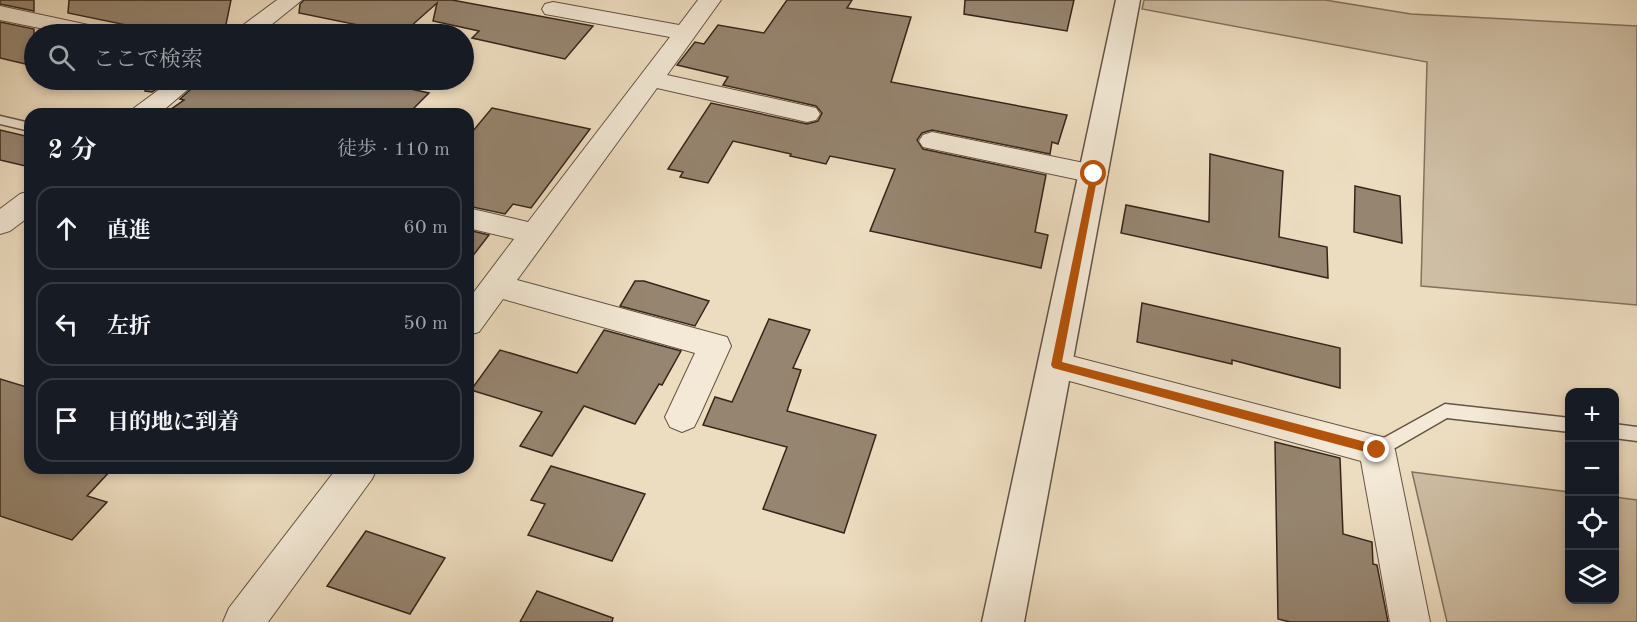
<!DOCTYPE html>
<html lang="ja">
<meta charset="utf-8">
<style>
:root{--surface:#171b24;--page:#20242c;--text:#f1f3f6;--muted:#9ea1a6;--line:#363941}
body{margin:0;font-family:"Old Standard TT","Noto Serif JP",serif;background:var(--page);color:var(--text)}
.controls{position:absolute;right:18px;bottom:18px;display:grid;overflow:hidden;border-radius:12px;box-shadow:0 3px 9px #0003}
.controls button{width:54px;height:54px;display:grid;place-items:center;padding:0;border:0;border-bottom:2px solid var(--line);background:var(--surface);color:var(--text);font:30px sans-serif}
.stop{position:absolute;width:18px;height:18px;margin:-14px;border:4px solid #b45309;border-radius:50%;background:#fff}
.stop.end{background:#b45309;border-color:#fff;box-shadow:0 2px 6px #0008}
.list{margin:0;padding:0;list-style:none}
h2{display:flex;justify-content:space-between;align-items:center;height:78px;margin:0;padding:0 24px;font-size:26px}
h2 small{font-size:20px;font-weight:400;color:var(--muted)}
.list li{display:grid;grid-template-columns:39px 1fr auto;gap:18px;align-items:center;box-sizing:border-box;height:84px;margin:0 12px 12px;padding:0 12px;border:2px solid var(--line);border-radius:18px}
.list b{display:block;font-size:22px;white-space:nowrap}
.list em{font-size:20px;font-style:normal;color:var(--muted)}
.icon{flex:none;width:33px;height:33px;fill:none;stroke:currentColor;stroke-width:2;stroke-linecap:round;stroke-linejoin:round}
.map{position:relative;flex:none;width:1637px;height:622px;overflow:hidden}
.search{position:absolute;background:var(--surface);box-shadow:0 3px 9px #0003;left:24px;top:24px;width:450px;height:66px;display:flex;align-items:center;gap:15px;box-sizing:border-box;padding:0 21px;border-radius:33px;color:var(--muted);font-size:22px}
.panel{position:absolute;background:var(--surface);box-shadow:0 3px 9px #0003;left:24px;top:108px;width:450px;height:366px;border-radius:18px}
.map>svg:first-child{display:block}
</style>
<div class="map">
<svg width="1637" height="622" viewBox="0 0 1637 622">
<rect width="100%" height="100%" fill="#edddc0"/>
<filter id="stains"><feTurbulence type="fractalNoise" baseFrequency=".00333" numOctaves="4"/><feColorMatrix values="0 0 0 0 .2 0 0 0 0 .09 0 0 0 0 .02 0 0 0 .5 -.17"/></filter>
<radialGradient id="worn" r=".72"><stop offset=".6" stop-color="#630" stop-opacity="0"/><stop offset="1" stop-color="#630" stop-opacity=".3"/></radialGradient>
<g fill="#cebea4" stroke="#83725f" stroke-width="1.5">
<path d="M1144,0H1325L1411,14L1637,26V305L1421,286L1427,62L1142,9Z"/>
<path d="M1412,472L1569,492L1570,600H1614L1615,497L1637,500V622H1447Z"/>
</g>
<g fill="#968570" stroke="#38251a" stroke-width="1.5">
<path d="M0,0H34V11L0,4Z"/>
<path d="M69,0H231L224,34H163L165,33L68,13Z"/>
<path d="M304,0H452L593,26L565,59L472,38L479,31L433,21L437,3L402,34L299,13L300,4Z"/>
<path d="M787,0H852L847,8L911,17L891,82L1067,115L1058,144L1052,142L1050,154L932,130L922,133L917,140L923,149L1046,175L1035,232L1048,235L1041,268L870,231L895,169L830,156L826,164L790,156L791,154L733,141L708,183L680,177L683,172L668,169L711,103L807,124L818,121L822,113L816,106L723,85L728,77L677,65L695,42L704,44L718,25L764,33Z"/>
<path d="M965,0H1074L1067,31L964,14Z"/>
<path d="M0,22L34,29V66L0,58Z"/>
<path d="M146,80H169L152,92L145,91Z"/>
<path d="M201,80H370L429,93L408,114H164L184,100L180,99Z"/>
<path d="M492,108L590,129L531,208L513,204L505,214L468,206V137Z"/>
<path d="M0,130L30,137V167L0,160Z"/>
<path d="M1210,154L1283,171L1279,237L1327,247L1328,278L1121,233L1126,205L1209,222Z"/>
<path d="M1355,186L1400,196L1402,243L1354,232Z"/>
<path d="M468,230L489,235L468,262Z"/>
<path d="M635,281H644L709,301L695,326L620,306Z"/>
<path d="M1142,303L1340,348V388L1232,360V364L1137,342Z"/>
<path d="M769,319L810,330L793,368L801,370L787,411L876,435L844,533L763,509L787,447L703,425L715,397L732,402Z"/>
<path d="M604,330L681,351L662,385L659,384L635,424L584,406L552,456L520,446L542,412L471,390L500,350L577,373Z"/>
<path d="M0,379L30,388V468H113L87,496L107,502L72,540L0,516Z"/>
<path d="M1275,442L1340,458L1343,534L1372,542L1373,564L1377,565L1388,622H1290L1278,619Z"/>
<path d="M551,466L645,494L612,561L528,535L545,504L531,500Z"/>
<path d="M366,531L445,558L410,614L327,586Z"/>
<path d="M537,591L613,618L612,622H520Z"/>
</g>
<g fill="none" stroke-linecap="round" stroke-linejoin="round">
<g stroke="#655344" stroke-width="3">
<g id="service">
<path d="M0,116L30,123V131L0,124Z"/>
<path d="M1445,404L1570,418V432L1447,418L1383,455L1377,457L1371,455L1369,450L1371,445Z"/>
<path d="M1614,424L1637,427V441L1614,438Z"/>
</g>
</g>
<g stroke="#655344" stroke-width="2">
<g id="minor">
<path d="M277,0H302L260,34H235L238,29Z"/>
<path d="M698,0H721L667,75L807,106L816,108L820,114L816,120L807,122L657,88L517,280L727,337L731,346L699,417L694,427L682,432L670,427L665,417L695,353L503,299L479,332L468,335V300L514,239L468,228V208L528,222L670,37L545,14L542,9L545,4L553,2L679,25Z"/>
<path d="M0,6L107,29L111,34H69L0,20Z"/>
<path d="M172,80H199L159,114H130L134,108Z"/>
<path d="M932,132L1094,165L1104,168L1108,174L1104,180L1094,183L923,147L919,141L923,135Z"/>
<path d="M30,191V216L10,231L0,234V209L20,194Z"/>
<path d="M1056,352L1390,439L1395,450L1430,622H1390L1361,461L1044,374L1039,365L1044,356Z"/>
<path d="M337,468H377L372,479L268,622H223L229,608Z"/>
</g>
</g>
<g stroke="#655344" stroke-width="3">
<path id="tertiary" d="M1116,0H1140L1024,622H982Z"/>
</g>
<use href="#service" fill="#f3e9d6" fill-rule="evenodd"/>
<use href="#minor" fill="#f3e9d6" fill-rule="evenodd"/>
<use href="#tertiary" fill="#f3e9d6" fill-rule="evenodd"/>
</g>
<path fill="#b45309" d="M1091,172L1098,174L1062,362L1377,445L1382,450L1380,454L1377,455L1053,368L1051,365Z"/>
<rect width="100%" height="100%" filter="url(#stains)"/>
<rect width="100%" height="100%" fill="url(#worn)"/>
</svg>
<div class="controls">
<button>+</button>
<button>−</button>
<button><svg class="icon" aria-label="locate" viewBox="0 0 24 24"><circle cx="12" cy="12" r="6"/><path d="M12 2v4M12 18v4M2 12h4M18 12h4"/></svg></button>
<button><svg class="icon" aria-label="layers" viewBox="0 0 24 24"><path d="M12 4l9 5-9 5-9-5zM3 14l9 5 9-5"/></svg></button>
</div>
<div class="stop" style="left:1094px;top:174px"></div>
<div class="stop end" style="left:1377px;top:450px"></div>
<div class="search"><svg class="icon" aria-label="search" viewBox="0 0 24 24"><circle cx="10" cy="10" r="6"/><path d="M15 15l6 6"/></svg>ここで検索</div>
<section class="panel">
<h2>2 分<small>徒歩 · 110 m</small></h2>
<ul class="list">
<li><svg class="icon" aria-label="ahead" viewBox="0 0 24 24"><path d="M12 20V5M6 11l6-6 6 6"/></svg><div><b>直進</b></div><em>60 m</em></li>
<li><svg class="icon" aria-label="left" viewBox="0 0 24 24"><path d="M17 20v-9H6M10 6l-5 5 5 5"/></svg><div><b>左折</b></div><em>50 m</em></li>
<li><svg class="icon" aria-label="arrive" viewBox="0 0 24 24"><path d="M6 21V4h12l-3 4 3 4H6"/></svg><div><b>目的地に到着</b></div></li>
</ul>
</section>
</div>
